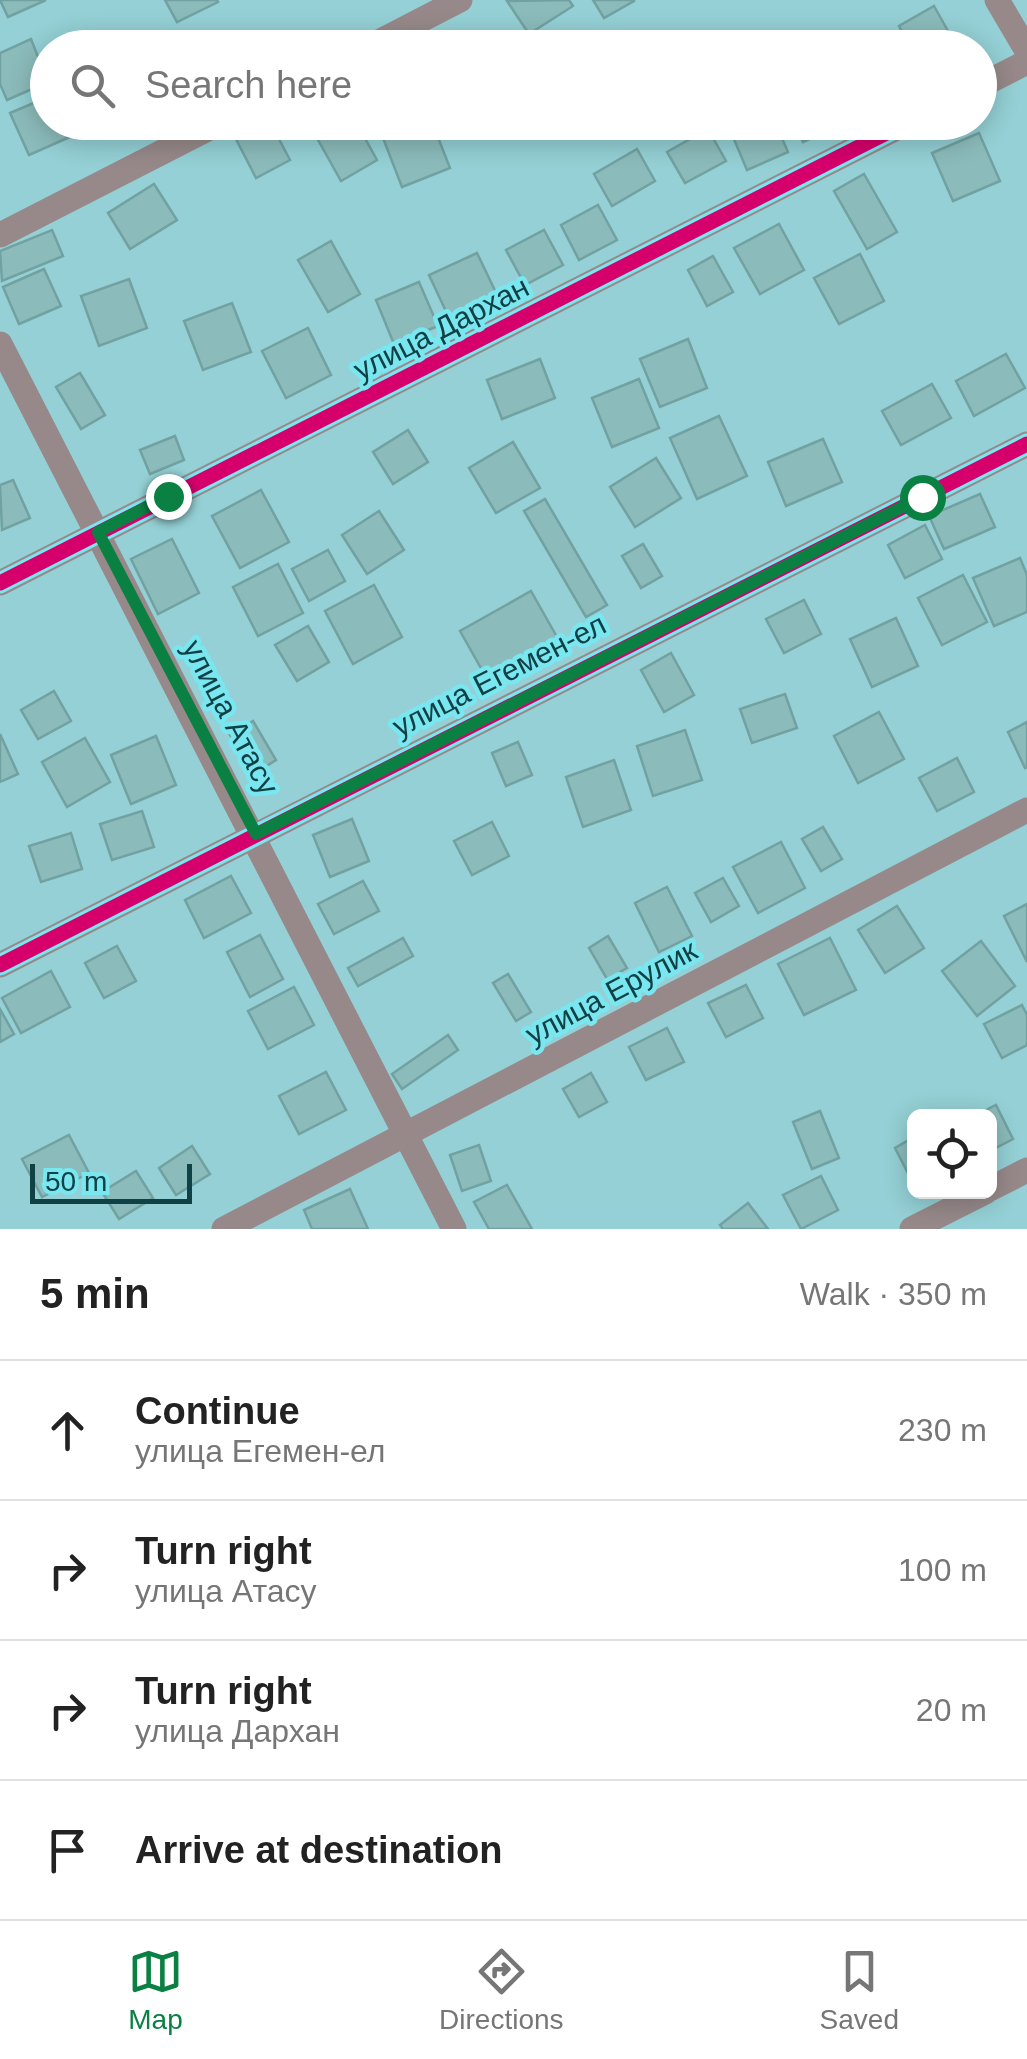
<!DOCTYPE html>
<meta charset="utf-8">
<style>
:root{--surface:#fff;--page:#f2f2f2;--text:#222;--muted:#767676;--line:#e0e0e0;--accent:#0b8043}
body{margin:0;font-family:Arial,sans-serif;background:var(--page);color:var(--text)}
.controls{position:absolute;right:30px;bottom:30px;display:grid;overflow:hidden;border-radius:15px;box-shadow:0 5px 25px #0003}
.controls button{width:90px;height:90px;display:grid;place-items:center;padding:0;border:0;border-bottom:2px solid var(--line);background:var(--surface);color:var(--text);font:50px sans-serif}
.scale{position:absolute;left:30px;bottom:25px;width:162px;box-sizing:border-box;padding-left:10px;border:5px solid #104145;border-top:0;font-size:28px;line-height:35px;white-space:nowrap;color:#104145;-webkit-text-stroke:8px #79e6f0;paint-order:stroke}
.stop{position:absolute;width:30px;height:30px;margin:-22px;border:8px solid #0b8043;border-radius:50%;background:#fff}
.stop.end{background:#0b8043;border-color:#fff;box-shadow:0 2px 10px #0008}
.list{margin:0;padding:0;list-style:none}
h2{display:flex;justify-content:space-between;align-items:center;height:130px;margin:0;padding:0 40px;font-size:42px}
h2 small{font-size:32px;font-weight:400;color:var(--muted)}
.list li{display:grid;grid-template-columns:65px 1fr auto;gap:30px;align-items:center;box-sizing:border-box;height:140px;padding:0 40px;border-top:2px solid var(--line)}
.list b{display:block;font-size:38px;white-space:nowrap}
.list p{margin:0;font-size:32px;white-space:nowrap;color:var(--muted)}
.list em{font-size:32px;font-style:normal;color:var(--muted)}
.icon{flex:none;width:55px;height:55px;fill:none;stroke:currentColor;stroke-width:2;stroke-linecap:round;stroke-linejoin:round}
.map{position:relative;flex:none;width:1027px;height:1229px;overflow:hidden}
.search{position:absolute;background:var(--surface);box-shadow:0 5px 25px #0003;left:30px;right:30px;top:30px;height:110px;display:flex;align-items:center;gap:25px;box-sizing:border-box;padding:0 35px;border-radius:55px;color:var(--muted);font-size:38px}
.sheet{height:690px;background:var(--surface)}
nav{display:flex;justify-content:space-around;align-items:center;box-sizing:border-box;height:140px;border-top:2px solid var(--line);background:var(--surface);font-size:28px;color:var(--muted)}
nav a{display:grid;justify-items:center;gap:5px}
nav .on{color:var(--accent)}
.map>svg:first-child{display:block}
</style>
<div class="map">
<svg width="1027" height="1229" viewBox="0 0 1027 1229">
<rect width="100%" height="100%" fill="#94d0d5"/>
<g fill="#8cbbbb" stroke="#71a2a1" stroke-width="2.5">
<path d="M0,0H46L8,17Z"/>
<path d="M165,0H217L218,2L177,22Z"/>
<path d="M569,0L573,6L529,34L507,1Z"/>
<path d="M593,0H634V1L604,18Z"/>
<path d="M934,6L957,47L911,48L899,26Z"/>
<path d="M174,35L182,48H154Z"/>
<path d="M31,39L48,82L7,100L0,84V53Z"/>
<path d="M48,97V122H66L72,136L29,155L10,113Z"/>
<path d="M81,122H121L89,138Z"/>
<path d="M270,122L290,160L256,178L236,139Z"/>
<path d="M345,122H356L377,160L341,181L317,138Z"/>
<path d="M423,122H432L450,168L402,187L383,138Z"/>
<path d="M766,122H775L788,152L747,170L733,137Z"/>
<path d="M794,122H847L803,142Z"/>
<path d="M708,129L726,161L685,183L667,152Z"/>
<path d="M979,133L1000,181L953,201L932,153Z"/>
<path d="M637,149L655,181L612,206L594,174Z"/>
<path d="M864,174L897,232L867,249L834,191Z"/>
<path d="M154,184L177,220L130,249L108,213Z"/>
<path d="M598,205L617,240L579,260L561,225Z"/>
<path d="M779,224L804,270L760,294L734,248Z"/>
<path d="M52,230L63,256L2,281L0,251Z"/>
<path d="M544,230L563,265L525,285L506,250Z"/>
<path d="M331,241L360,294L328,312L298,260Z"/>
<path d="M477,253L499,299L451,322L429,275Z"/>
<path d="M860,254L884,301L839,324L814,278Z"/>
<path d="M713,256L733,292L707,306L688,270Z"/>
<path d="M44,269L61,306L19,324L3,287Z"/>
<path d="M129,279L147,328L99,346L81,296Z"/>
<path d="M419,282L438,326L394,344L376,300Z"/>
<path d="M232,303L251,352L203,370L184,321Z"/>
<path d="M308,328L331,375L286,398L262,351Z"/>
<path d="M688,339L707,388L660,407L640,359Z"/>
<path d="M1006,354L1025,388L974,416L956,381Z"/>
<path d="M540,359L555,398L502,419L487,380Z"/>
<path d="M80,373L105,415L81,429L56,387Z"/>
<path d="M639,379L659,428L612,447L592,398Z"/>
<path d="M932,384L951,418L901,445L882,411Z"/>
<path d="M719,416L747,476L697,499L670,438Z"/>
<path d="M408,430L428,462L393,484L373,452Z"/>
<path d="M175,436L184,460L150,474L140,450Z"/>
<path d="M823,439L842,482L786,506L768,462Z"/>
<path d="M513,442L540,488L496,513L469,468Z"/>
<path d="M656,458L681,498L635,527L610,487Z"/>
<path d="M13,480L30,518L2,530L0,485Z"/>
<path d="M261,490L289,542L240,568L212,516Z"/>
<path d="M980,494L995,527L944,549L929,516Z"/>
<path d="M545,499L607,605L586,617L524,511Z"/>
<path d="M379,511L404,550L367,574L342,535Z"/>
<path d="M925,525L942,559L905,578L888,545Z"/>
<path d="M172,539L199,593L158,614L131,559Z"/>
<path d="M643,544L662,576L641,588L622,556Z"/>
<path d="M328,550L345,581L309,601L292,569Z"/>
<path d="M1020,558L1027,575V612L994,626L973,578Z"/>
<path d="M278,564L303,613L258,636L233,587Z"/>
<path d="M963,575L987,622L942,645L918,598Z"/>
<path d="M374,585L402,637L353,664L325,611Z"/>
<path d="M531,591L557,637L486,677L460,631Z"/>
<path d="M804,600L821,634L784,653L766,619Z"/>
<path d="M896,618L918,666L872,687L850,639Z"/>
<path d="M308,626L329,662L297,681L275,645Z"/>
<path d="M671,653L694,695L664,712L641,670Z"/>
<path d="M54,691L71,721L38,739L21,710Z"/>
<path d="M785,694L797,728L752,743L740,709Z"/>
<path d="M879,712L904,759L858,783L834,736Z"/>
<path d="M253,721L276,760L254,774L230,735Z"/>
<path d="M1027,722V767L1025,768L1008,732Z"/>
<path d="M685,730L702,780L653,796L637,746Z"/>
<path d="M0,734L18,774L0,782Z"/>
<path d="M156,736L176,785L131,804L111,755Z"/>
<path d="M85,738L110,782L67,807L42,762Z"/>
<path d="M518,742L532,775L506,786L492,753Z"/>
<path d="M957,758L974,792L937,811L919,778Z"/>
<path d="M614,760L631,810L583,827L566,777Z"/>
<path d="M142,811L154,847L112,860L100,824Z"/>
<path d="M352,819L369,861L330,877L313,835Z"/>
<path d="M492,822L509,856L472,875L454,841Z"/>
<path d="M823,827L842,859L821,871L802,839Z"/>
<path d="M71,833L82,869L41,882L29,846Z"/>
<path d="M781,842L805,888L758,913L733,867Z"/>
<path d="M231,876L251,913L204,938L185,900Z"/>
<path d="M723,878L739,906L711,922L695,893Z"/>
<path d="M363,881L379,911L334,934L318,904Z"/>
<path d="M667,887L692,936L659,952L635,903Z"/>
<path d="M1027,904V962L1004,916Z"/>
<path d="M897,906L924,948L885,973L858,930Z"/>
<path d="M260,935L283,979L250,997L227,952Z"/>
<path d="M608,936L627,968L607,979L589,948Z"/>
<path d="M403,938L413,956L358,986L348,968Z"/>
<path d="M830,938L856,990L804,1015L778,964Z"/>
<path d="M981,941L1015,986L977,1016L942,971Z"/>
<path d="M117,946L136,981L104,998L85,963Z"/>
<path d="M51,971L70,1007L21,1033L2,998Z"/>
<path d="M508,974L531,1012L516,1021L493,983Z"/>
<path d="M746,985L763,1018L726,1037L708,1003Z"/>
<path d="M294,987L314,1025L268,1049L248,1011Z"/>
<path d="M1022,1005L1027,1015V1045L1002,1058L984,1024Z"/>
<path d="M0,1009L14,1034L0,1042Z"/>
<path d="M667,1028L684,1062L646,1080L629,1047Z"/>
<path d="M448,1035L458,1050L402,1089L392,1074Z"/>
<path d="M326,1072L346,1110L299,1134L279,1096Z"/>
<path d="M591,1073L607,1102L579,1117L563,1089Z"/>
<path d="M996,1105L1013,1139L990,1151V1116H974Z"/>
<path d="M820,1111L839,1158L812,1169L793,1122Z"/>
<path d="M69,1135L89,1173L42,1197L22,1159Z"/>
<path d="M914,1137V1180L912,1181L895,1148Z"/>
<path d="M479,1145L491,1181L462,1191L450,1155Z"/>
<path d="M192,1146L210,1174L176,1195L159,1168Z"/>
<path d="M136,1171L153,1198L119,1219L102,1192Z"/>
<path d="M821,1176L838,1210L801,1229L783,1195Z"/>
<path d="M507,1185L532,1229H489L474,1202Z"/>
<path d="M350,1189L368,1229H312L304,1210Z"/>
<path d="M748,1203L768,1229H723L720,1225Z"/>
</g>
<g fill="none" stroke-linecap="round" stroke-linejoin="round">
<g stroke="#978989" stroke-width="25">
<path d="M997,0L1027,51"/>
<path d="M367,48L460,0"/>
<path d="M980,86L1027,62"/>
<path d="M0,235L221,122"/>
<path d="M0,344L454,1229"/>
<path d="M0,583L908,122"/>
<path d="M0,965L1027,444"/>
<path d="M990,1189L1027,1170"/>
<path d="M224,1229L1027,810"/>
<path d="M912,1229L985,1192"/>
</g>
<g stroke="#79e6f0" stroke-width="21">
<g id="cycleway">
<path d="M0,583L908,122"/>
<path d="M0,965L1027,444"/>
</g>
</g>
<use href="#cycleway" stroke="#d6006c" stroke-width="15"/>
</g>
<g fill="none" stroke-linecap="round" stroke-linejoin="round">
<path stroke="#0b8043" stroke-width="12" d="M168,496L98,532L256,834L922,497"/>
</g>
<g text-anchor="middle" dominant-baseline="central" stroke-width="9" stroke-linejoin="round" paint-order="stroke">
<g font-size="30" fill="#104145" stroke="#79e6f0">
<text transform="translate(441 328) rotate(-27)">улица Дархан</text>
<text transform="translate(499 675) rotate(-27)">улица Егемен-ел</text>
<text transform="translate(231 717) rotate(62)">улица Атасу</text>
<text transform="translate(611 992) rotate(-28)">улица Ерулик</text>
</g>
</g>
</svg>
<div class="controls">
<button><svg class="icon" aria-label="locate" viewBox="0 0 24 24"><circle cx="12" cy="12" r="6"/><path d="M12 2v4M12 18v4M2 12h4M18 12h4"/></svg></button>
</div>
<div class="scale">50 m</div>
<div class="stop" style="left:922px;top:497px"></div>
<div class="stop end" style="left:168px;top:496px"></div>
<div class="search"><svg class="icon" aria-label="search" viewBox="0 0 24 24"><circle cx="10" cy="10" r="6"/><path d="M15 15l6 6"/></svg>Search here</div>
</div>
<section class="sheet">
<h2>5 min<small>Walk · 350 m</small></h2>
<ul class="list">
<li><svg class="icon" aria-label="ahead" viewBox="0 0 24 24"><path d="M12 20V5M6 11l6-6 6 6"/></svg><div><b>Continue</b><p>улица Егемен-ел</p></div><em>230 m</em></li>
<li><svg class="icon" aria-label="right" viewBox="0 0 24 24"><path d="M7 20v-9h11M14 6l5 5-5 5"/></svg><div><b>Turn right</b><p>улица Атасу</p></div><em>100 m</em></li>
<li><svg class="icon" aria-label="right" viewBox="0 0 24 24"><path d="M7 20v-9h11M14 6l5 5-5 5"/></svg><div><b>Turn right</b><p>улица Дархан</p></div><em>20 m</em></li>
<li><svg class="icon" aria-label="arrive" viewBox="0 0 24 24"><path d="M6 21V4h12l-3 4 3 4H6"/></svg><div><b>Arrive at destination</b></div></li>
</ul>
</section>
<nav>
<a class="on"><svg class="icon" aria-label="map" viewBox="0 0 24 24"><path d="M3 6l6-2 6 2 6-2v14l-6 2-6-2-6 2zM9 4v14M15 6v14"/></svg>Map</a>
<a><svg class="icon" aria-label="directions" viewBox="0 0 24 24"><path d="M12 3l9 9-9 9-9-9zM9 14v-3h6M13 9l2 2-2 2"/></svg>Directions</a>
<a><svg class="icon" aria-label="saved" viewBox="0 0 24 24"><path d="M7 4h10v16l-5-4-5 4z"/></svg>Saved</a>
</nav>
